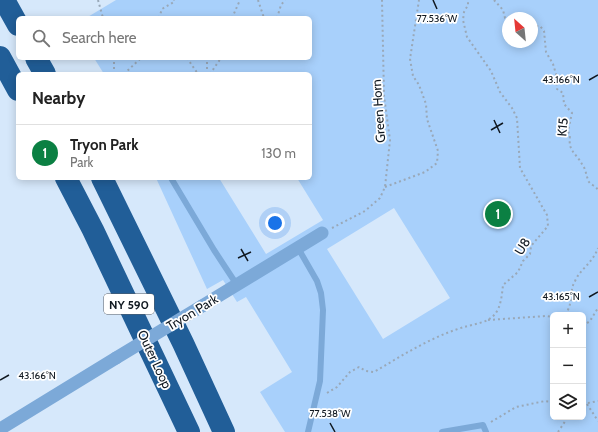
<!DOCTYPE html>
<meta charset="utf-8">
<style>
:root{--surface:#fff;--page:#f6f6f6;--text:#222;--muted:#767676;--line:#e0e0e0;--accent:#0b8043}
body{margin:0;font-family:Cabin,sans-serif;background:var(--page);color:var(--text)}
.controls{position:absolute;right:12px;bottom:12px;display:grid;overflow:hidden;border-radius:6px;box-shadow:0 2px 10px #0003}
.controls button{width:36px;height:36px;display:grid;place-items:center;padding:0;border:0;border-bottom:1px solid var(--line);background:var(--surface);color:var(--text);font:20px sans-serif}
.compass{position:absolute;left:502px;top:12px;width:36px;height:36px;border-radius:50%;background:var(--surface);box-shadow:0 2px 10px #0003;rotate:333deg}
.you{position:absolute;left:275px;top:223px;width:14px;height:14px;margin:-10px;border:3px solid #fff;border-radius:50%;background:#1a73e8;box-shadow:0 0 0 6px #1a73e833}
.badge{display:grid;place-items:center;width:26px;height:26px;border-radius:50%;background:var(--accent);color:#fff;font-size:13px;font-weight:700}
.pin{position:absolute;translate:-50% -50%;border:2px solid #fff;box-shadow:0 1px 4px #0006}
.list{margin:0;padding:0;list-style:none}
h2{display:flex;justify-content:space-between;align-items:center;height:52px;margin:0;padding:0 16px;font-size:17px}
h2 small{font-size:13px;font-weight:400;color:var(--muted)}
.list li{display:grid;grid-template-columns:26px 1fr auto;gap:12px;align-items:center;box-sizing:border-box;height:56px;padding:0 16px;border-top:1px solid var(--line)}
.list b{display:block;font-size:15px;white-space:nowrap}
.list p{margin:0;font-size:13px;white-space:nowrap;color:var(--muted)}
.list em{font-size:13px;font-style:normal;color:var(--muted)}
.icon{flex:none;width:22px;height:22px;fill:none;stroke:currentColor;stroke-width:2;stroke-linecap:round;stroke-linejoin:round}
.map{position:relative;flex:none;width:598px;height:432px;overflow:hidden}
.search{position:absolute;background:var(--surface);box-shadow:0 2px 10px #0003;left:16px;top:16px;width:296px;height:44px;display:flex;align-items:center;gap:10px;box-sizing:border-box;padding:0 14px;border-radius:6px;color:var(--muted);font-size:15px}
.panel{position:absolute;background:var(--surface);box-shadow:0 2px 10px #0003;left:16px;top:72px;width:296px;height:108px;border-radius:6px}
.map>svg:first-child{display:block}
</style>
<div class="map">
<svg width="598" height="432" viewBox="0 0 598 432">
<rect width="100%" height="100%" fill="#d6e8fb"/>
<path fill="#a8d0fb" fill-rule="evenodd" d="M116,0H598V432H285L260,392L292,372L246,297L237,302L223,280L207,289L156,178H219L266,254L323,220L297,178H310V74H104L94,58H310V18H86ZM508,18H532V42H508ZM394,208L450,298L383,339L327,249ZM553,315H583V417H553Z"/>
<g fill="none" stroke-linecap="round" stroke-linejoin="round">
<g stroke="#99a8b8" stroke-width="2" stroke-dasharray="2 3" stroke-linecap="butt">
<path d="M98,0L103,18"/>
<path d="M258,0L264,18"/>
<path d="M494,0L503,10L505,18L508,20"/>
<path d="M159,18L162,9L174,2V0"/>
<path d="M232,18L240,0"/>
<path d="M277,18L281,5L285,0"/>
<path d="M532,28L534,26H540L544,31L546,52L553,64L556,74L557,89L563,93L564,104L572,113L568,131L570,136C568,151 575,152 582,164C586,169 586,176 589,182C591,185 596,186 598,190"/>
<path d="M187,58L198,74"/>
<path d="M114,74V58"/>
<path d="M124,74L141,58"/>
<path d="M207,74V58"/>
<path d="M210,74L221,58"/>
<path d="M385,187L425,172L437,163L438,151L427,119L426,104L419,85L413,76L410,59L419,0"/>
<path d="M332,228L365,211L380,198L385,187L390,140L384,96L382,0"/>
<path d="M566,315C568,310 570,305 571,300C572,293 571,288 575,281C581,268 592,264 598,248"/>
<path d="M488,320L546,316L553,317"/>
<path d="M583,326L590,321L598,308"/>
<path d="M327,393L337,387L350,372L359,367L366,371L374,372C403,355 431,337 464,327C474,324 488,323 495,314C501,307 502,294 503,285L518,272L523,261L530,254L531,246L548,226L547,215L520,168L517,118L512,108L500,92L491,71L467,37L463,20L464,12L468,5V0"/>
<path d="M583,404L598,401"/>
<path d="M587,404L598,421"/>
<path d="M491,422L516,407L545,401L553,402"/>
<path d="M558,432L568,417"/>
</g>
<g stroke="#7ca9d8" stroke-width="6">
<path d="M171,178L214,250L237,285"/>
<path d="M298,248L317,281L321,293L323,310L320,381L308,432"/>
<path d="M442,432L483,425L486,432"/>
</g>
<g stroke="#7ca9d8" stroke-width="13">
<path d="M202,306L322,233"/>
<path d="M0,429L116,358"/>
</g>
<g stroke="#215e98" stroke-width="22">
<path d="M4,0L18,25"/>
<path d="M0,57L18,90"/>
<path d="M36,58L45,74"/>
<path d="M66,178L93,230L189,432"/>
<path d="M102,178L183,343L224,432"/>
</g>
<path stroke="#7ca9d8" stroke-width="13" d="M116,358L202,306"/>
</g>
<path fill="none" stroke="#101820" stroke-width="1.5" d="M433,0L437,9M589,80L598,75M494,120L500,133M491,130L503,123M241,249L248,261M238,258L251,252M589,297L598,292M0,380L9,375M330,423L335,432"/>
<g text-anchor="middle" dominant-baseline="central" stroke-width="3.5" stroke-linejoin="round" paint-order="stroke">
<rect fill="#fff" stroke="#585d63" stroke-width="1" x="104" y="294" width="50" height="20" rx="3"/>
<g font-size="12" font-weight="bold" fill="#101820">
<text x="129" y="304">NY 590</text>
</g>
<g font-size="13" fill="#101820" stroke="#fff">
<text transform="translate(378 111) rotate(-94)">Green Horn</text>
<text transform="translate(562 127) rotate(-85)">K15</text>
<text transform="translate(522 246) rotate(-59)">U8</text>
<text transform="translate(192 312) rotate(-31)">Tryon Park</text>
<text transform="translate(155 359) rotate(65)">Outer Loop</text>
</g>
</g>
<g font-size="10" text-anchor="middle" fill="#101820" stroke="#fff" stroke-width="3.5" stroke-linejoin="round" paint-order="stroke">
<text x="437" y="22">77.536°W</text>
<text x="561" y="83">43.166°N</text>
<text x="561" y="300">43.165°N</text>
<text x="37" y="379">43.166°N</text>
<text x="330" y="417">77.538°W</text>
</g>
</svg>
<div class="controls">
<button>+</button>
<button>−</button>
<button><svg class="icon" aria-label="layers" viewBox="0 0 24 24"><path d="M12 4l9 5-9 5-9-5zM3 14l9 5 9-5"/></svg></button>
</div>
<svg class="compass" viewBox="-18 -18 36 36"><path d="M0-13l5 13h-10z" fill="#e53935"/><path d="M0 13l5-13h-10z" fill="#767676"/></svg>
<div class="you"></div>
<div class="pin badge" style="left:498px;top:214px">1</div>
<div class="search"><svg class="icon" aria-label="search" viewBox="0 0 24 24"><circle cx="10" cy="10" r="6"/><path d="M15 15l6 6"/></svg>Search here</div>
<section class="panel">
<h2>Nearby<small></small></h2>
<ul class="list">
<li><span class="badge">1</span><div><b>Tryon Park</b><p>Park</p></div><em>130 m</em></li>
</ul>
</section>
</div>
